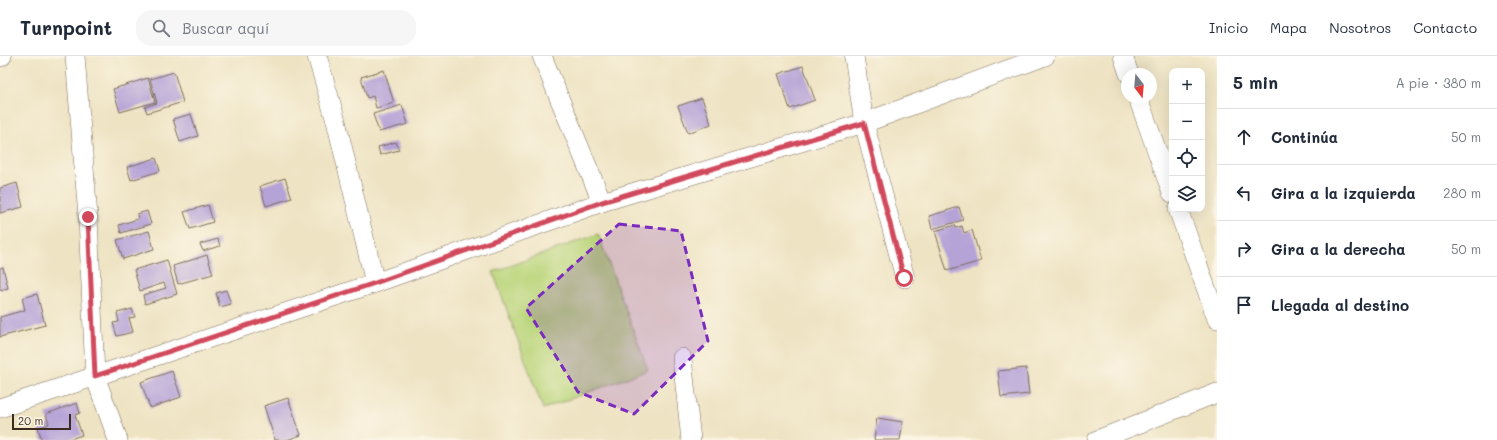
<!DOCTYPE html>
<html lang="es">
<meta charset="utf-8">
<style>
:root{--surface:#fff;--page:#f6f6f7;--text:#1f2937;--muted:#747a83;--line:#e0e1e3}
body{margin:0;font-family:Mali,sans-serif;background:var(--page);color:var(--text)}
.controls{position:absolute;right:12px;top:12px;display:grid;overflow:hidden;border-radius:8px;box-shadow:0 4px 16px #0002}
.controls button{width:36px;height:36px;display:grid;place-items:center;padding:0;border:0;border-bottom:1px solid var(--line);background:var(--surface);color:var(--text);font:20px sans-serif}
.compass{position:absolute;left:1121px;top:12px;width:36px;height:36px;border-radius:50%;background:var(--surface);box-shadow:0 4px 16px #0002;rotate:164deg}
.scale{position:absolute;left:12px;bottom:10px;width:59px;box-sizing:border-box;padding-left:4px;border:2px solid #3b2a1e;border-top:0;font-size:11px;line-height:14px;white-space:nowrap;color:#3b2a1e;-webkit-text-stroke:3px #fcf5e5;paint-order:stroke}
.stop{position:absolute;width:12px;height:12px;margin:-9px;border:3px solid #d1495b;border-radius:50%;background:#fff}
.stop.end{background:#d1495b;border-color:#fff;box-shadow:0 1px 4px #0008}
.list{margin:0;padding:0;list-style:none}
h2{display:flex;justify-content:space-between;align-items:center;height:52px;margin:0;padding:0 16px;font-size:17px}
h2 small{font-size:13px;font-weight:400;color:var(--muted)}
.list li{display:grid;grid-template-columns:26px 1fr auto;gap:12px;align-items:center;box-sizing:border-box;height:56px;padding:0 16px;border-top:1px solid var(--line)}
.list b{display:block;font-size:15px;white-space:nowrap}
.list em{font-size:13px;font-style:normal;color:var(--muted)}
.icon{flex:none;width:22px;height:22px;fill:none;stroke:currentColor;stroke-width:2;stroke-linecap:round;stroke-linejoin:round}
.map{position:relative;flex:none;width:1217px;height:384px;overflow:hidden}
header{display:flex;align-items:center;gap:24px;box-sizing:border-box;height:56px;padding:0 20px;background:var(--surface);border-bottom:1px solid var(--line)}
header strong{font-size:19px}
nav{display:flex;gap:22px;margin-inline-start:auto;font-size:14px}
.search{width:280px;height:36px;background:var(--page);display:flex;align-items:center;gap:10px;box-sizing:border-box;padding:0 14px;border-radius:16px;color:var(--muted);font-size:15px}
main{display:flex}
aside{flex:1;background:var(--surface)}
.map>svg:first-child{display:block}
</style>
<header>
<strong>Turnpoint</strong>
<div class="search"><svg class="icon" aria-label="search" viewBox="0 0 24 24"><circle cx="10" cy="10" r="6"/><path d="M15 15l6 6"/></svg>Buscar aquí</div>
<nav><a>Inicio</a><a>Mapa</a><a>Nosotros</a><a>Contacto</a></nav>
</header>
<main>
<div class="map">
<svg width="1217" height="384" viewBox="0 0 1217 384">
<rect width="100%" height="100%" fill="#fcf5e5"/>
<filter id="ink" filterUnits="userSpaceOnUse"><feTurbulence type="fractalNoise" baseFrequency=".025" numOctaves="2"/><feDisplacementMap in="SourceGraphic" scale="8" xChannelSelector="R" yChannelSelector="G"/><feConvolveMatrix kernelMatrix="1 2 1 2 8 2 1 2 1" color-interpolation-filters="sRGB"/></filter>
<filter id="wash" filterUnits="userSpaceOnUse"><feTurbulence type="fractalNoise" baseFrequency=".012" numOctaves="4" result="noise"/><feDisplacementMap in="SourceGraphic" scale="16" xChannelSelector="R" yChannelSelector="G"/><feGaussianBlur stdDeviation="0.9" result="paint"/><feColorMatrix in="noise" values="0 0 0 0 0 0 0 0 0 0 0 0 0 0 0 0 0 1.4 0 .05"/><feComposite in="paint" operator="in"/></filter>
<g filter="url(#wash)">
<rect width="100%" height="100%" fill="#eee3c3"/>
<path fill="#bad57a" stroke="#7a804c" d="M598,178L648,314L543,353L493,216Z"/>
<g id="blocks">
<g fill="#b5a2d7">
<path d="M803,10L815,44L790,53L778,18Z"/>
<path d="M384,14L394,47L376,52L373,40L367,42L361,21Z"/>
<path d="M174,16L183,46L147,57L145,51L157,47L150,23Z"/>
<path d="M148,22L155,46L120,56L113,33Z"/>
<path d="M702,42L711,68L688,77L678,50Z"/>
<path d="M402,49L408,68L379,76L373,58Z"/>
<path d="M191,58L198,80L180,86L173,63Z"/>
<path d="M396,86L399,94L380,99L378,91Z"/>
<path d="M156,102L160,115L131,124L127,111Z"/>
<path d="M285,122L292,142L266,150L260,130Z"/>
<path d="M17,127L23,151L0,157V132Z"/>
<path d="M208,149L213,166L190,173L184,156Z"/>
<path d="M959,151L963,164L932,173L929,160Z"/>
<path d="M147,155L151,168L121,177L119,169L138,163L137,158Z"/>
<path d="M955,169L956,172L962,170L964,177L972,174L981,205L947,215L935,175Z"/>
<path d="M149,175L154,193L123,203L117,184Z"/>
<path d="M218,183L220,190L203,195L200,188Z"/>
<path d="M207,199L213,218L178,228L173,210Z"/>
<path d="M167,204L177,238L145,248L143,239L166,232L164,227L140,235L134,214Z"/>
<path d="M3,211L8,232L0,234V212Z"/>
<path d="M226,234L231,248L220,251L216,237Z"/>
<path d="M37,238L45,269L0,281V261L25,254L22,242Z"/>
<path d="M132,253L135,261L129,262L133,276L117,280L113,267L119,266L117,257Z"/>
<path d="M1026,312L1029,338L1001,341L998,315Z"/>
<path d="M172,315L181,341L150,352L141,326Z"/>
<path d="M288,342L301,379L287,384H275L264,350Z"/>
<path d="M77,347L80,357L75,359L82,379L67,384H42L38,372L49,368L46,358Z"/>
<path d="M877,362L903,366L900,384H874Z"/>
</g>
</g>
</g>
<g filter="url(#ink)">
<use href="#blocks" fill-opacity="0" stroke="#7a6b58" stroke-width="1"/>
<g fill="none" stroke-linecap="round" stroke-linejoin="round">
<g stroke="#7a6b58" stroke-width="20">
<g id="street">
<path d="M75,0L88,161L95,320L118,384"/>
<path d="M317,0L336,65L375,227"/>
<path d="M542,0L602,146"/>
<path d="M854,0L864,67L905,222"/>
<path d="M1123,0L1129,18"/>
<path d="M0,1L2,0"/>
<path d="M1138,42L1172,137"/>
<path d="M1178,153L1217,263"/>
<path d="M682,302L691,384"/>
<path d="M0,352L375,227L602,146L864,67L1045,0"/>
<path d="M1097,384L1217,337"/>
</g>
</g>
<use href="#street" stroke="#fff" stroke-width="19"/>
</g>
</g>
<g fill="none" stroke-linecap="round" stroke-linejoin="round" filter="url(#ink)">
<path stroke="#d1495b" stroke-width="5" d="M88,161L95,320L375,227L602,146L864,67L904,222"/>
</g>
<path fill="#7b2cbf" fill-opacity="0.2" stroke="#7b2cbf" stroke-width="3" stroke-dasharray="8 5" stroke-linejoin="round" d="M619,168L681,175L708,285L634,358L578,336L526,252Z"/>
</svg>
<div class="controls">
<button>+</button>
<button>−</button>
<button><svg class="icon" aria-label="locate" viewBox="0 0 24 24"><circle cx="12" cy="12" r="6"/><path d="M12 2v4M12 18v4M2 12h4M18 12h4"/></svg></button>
<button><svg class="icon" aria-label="layers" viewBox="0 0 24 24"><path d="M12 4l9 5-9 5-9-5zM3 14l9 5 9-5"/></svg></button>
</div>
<svg class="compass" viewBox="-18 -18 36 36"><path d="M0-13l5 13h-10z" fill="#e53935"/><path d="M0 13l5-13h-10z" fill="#747a83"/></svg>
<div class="scale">20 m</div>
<div class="stop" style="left:904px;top:222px"></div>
<div class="stop end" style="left:88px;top:161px"></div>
</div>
<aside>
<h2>5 min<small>A pie · 380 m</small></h2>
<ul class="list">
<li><svg class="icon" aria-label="ahead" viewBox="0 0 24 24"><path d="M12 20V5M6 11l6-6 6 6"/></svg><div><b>Continúa</b></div><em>50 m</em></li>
<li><svg class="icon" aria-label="left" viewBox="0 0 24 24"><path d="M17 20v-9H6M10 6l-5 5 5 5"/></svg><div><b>Gira a la izquierda</b></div><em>280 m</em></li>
<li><svg class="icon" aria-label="right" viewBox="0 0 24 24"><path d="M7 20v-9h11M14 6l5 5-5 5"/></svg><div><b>Gira a la derecha</b></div><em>50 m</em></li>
<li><svg class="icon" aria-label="arrive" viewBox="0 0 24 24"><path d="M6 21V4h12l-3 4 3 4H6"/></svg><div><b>Llegada al destino</b></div></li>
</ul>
</aside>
</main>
